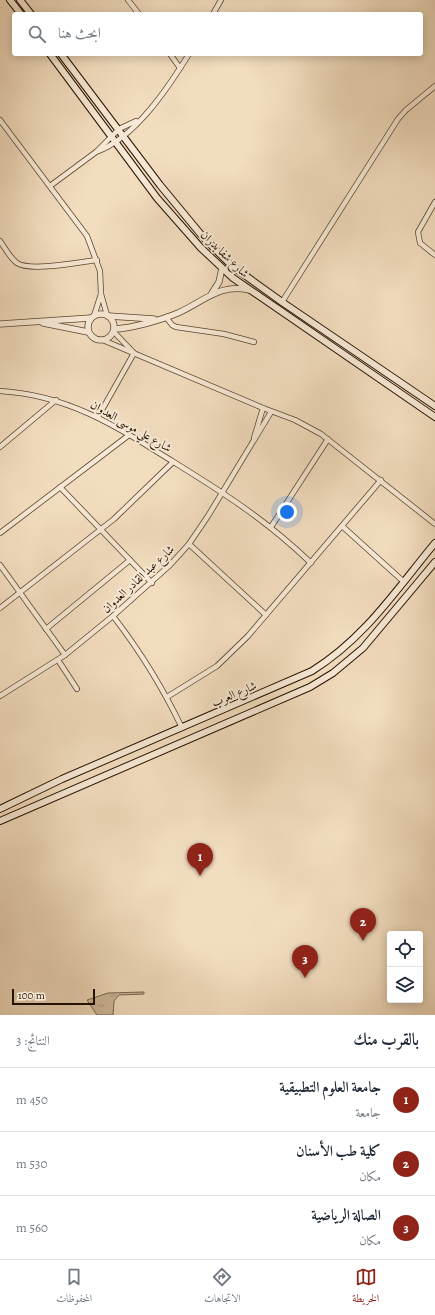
<!DOCTYPE html>
<html lang="ar">
<meta charset="utf-8">
<style>
:root{--surface:#fff;--page:#f6f6f7;--text:#1f2937;--muted:#747a83;--line:#e0e1e3;--accent:#8f2418}
body{margin:0;font-family:Alegreya,Amiri,serif;background:var(--page);color:var(--text);direction:rtl}
.controls{position:absolute;right:12px;bottom:12px;display:grid;overflow:hidden;border-radius:4px;box-shadow:0 2px 10px #0003}
.controls button{width:36px;height:36px;display:grid;place-items:center;padding:0;border:0;border-bottom:1px solid var(--line);background:var(--surface);color:var(--text);font:20px sans-serif}
.scale{position:absolute;left:12px;bottom:10px;width:83px;box-sizing:border-box;padding-left:4px;border:2px solid #271101;border-top:0;font-size:11px;line-height:14px;white-space:nowrap;color:#271101;-webkit-text-stroke:3px #f7e9d5;paint-order:stroke}
.you{position:absolute;left:287px;top:512px;width:14px;height:14px;margin:-10px;border:3px solid #fff;border-radius:50%;background:#1a73e8;box-shadow:0 0 0 6px #1a73e833}
.badge{display:grid;place-items:center;width:26px;height:26px;border-radius:50%;background:var(--accent);color:#fff;font-size:13px;font-weight:700}
.pin{position:absolute;translate:-50% -33px;filter:drop-shadow(0 1px 2px #0008)}
.pin::after{content:'';position:absolute;top:21px;width:14px;height:12px;background:inherit;clip-path:polygon(0 0,100% 0,50% 100%)}
.list{margin:0;padding:0;list-style:none}
h2{display:flex;justify-content:space-between;align-items:center;height:52px;margin:0;padding:0 16px;font-size:17px}
h2 small{font-size:13px;font-weight:400;color:var(--muted)}
.list li{display:grid;grid-template-columns:26px 1fr auto;gap:12px;align-items:center;box-sizing:border-box;height:64px;padding:0 16px;border-top:1px solid var(--line)}
.list b{display:block;font-size:15px;white-space:nowrap}
.list p{margin:0;font-size:13px;white-space:nowrap;color:var(--muted)}
.list em{font-size:13px;font-style:normal;color:var(--muted)}
.icon{flex:none;width:22px;height:22px;fill:none;stroke:currentColor;stroke-width:2;stroke-linecap:round;stroke-linejoin:round}
.map{position:relative;flex:none;width:435px;height:1015px;overflow:hidden;direction:ltr}
.search{position:absolute;background:var(--surface);box-shadow:0 2px 10px #0003;left:12px;right:12px;top:12px;height:44px;display:flex;align-items:center;gap:10px;box-sizing:border-box;padding:0 14px;border-radius:4px;color:var(--muted);font-size:15px}
.sheet{height:244px;background:var(--surface)}
nav{display:flex;justify-content:space-around;align-items:center;box-sizing:border-box;height:56px;border-top:1px solid var(--line);background:var(--surface);font-size:11px;color:var(--muted)}
nav a{display:grid;justify-items:center;gap:2px}
nav .on{color:var(--accent)}
.map>svg:first-child{display:block}
</style>
<div class="map">
<svg width="435" height="1015" viewBox="0 0 435 1015">
<defs>
<pattern id="park-tufts" width="24" height="20" patternUnits="userSpaceOnUse"><rect width="24" height="20" fill="#cfba9f"/><path d="M3 7l-1-3M5 7V3M7 7l1-3M15 17l-1-3M17 17v-4M19 17l1-3" fill="none" stroke="#b29f87"/></pattern>
</defs>
<rect width="100%" height="100%" fill="#f2ddbf"/>
<filter id="stains"><feTurbulence type="fractalNoise" baseFrequency=".005" numOctaves="4"/><feColorMatrix values="0 0 0 0 .2 0 0 0 0 .09 0 0 0 0 .02 0 0 0 .5 -.17"/></filter>
<radialGradient id="worn" r=".72"><stop offset=".6" stop-color="#630" stop-opacity="0"/><stop offset="1" stop-color="#630" stop-opacity=".3"/></radialGradient>
<path fill="url(#park-tufts)" stroke="#7b6650" d="M144,992V994L119,995L114,1001L113,1015H97L87,1000L108,993Z"/>
<g fill="none" stroke-linecap="round" stroke-linejoin="round">
<g stroke="#5a4430" stroke-width="6">
<g id="minor">
<path d="M128,0L139,14"/>
<path d="M213,14L221,0"/>
<path d="M170,54L180,68"/>
<path d="M0,120L87,236L100,271L101,294L107,315"/>
<path d="M96,152C135,138 168,88 189,54"/>
<path d="M50,186L96,152L119,129L136,121"/>
<path d="M435,202L418,232L420,243L435,255"/>
<path d="M0,241C5,248 10,258 17,263C30,272 81,262 97,260"/>
<path d="M282,302L398,119L406,110L435,86"/>
<path d="M94,316L101,294"/>
<path d="M166,317L172,325L176,327L224,334L254,342"/>
<path d="M114,332L133,352"/>
<path d="M105,341L263,408L295,420L321,434L435,524"/>
<path d="M0,391C68,395 116,426 172,461C224,493 266,520 311,563"/>
<path d="M98,417L134,353"/>
<path d="M254,438L263,408"/>
<path d="M0,447L56,400"/>
<path d="M60,487L152,583"/>
<path d="M342,526L404,582"/>
<path d="M271,527L328,439"/>
<path d="M0,533L129,435"/>
<path d="M189,544L266,615"/>
<path d="M0,565L65,655"/>
<path d="M0,608L114,519L173,462"/>
<path d="M113,616C140,651 163,688 182,728"/>
<path d="M46,629L130,560"/>
<path d="M58,660L77,689"/>
<path d="M0,696L65,655L113,616L170,565L189,544L208,516L271,412"/>
<path d="M167,697L217,666L248,636L381,480"/>
</g>
</g>
<g stroke="#5a4430" stroke-width="7">
<g id="tertiary">
<path d="M212,293L219,282L222,268"/>
<circle cx="101" cy="327" r="13"/>
<path d="M109,316L154,319"/>
<path d="M43,323L88,332"/>
<path d="M0,324L91,318"/>
<path d="M115,329C133,328 161,320 178,313C203,302 220,283 249,290"/>
</g>
</g>
<g stroke="#271101" stroke-width="8">
<g id="secondary">
<path d="M10,0L21,14"/>
<path d="M20,0L31,14"/>
<path d="M50,54L157,198L201,248L233,278L435,417"/>
<path d="M61,54L160,185L203,237L232,266L282,302L435,406"/>
<path d="M0,809L62,779L312,671C365,638 396,590 435,543"/>
<path d="M0,821L310,687L333,673L363,648L435,562"/>
</g>
</g>
<use href="#minor" stroke="#f7e9d5" stroke-width="4.5"/>
<use href="#tertiary" stroke="#f7e9d5" stroke-width="5.5"/>
<use href="#secondary" stroke="#f7e9d5" stroke-width="6"/>
</g>
<g text-anchor="middle" dominant-baseline="central" stroke-width="4" stroke-linejoin="round" paint-order="stroke">
<g font-size="12" fill="#271101" stroke="#f7e9d5">
<text transform="translate(225 254) rotate(44)">شارع شفا بدران</text>
<text transform="translate(131 426) rotate(30)">شارع علي موسى العدوان</text>
<text transform="translate(138 579) rotate(-43)">شارع عبد القادر العدوان</text>
<text transform="translate(234 694) rotate(-23)">شارع العرب</text>
</g>
</g>
<rect width="100%" height="100%" filter="url(#stains)"/>
<rect width="100%" height="100%" fill="url(#worn)"/>
</svg>
<div class="controls">
<button><svg class="icon" aria-label="locate" viewBox="0 0 24 24"><circle cx="12" cy="12" r="6"/><path d="M12 2v4M12 18v4M2 12h4M18 12h4"/></svg></button>
<button><svg class="icon" aria-label="layers" viewBox="0 0 24 24"><path d="M12 4l9 5-9 5-9-5zM3 14l9 5 9-5"/></svg></button>
</div>
<div class="scale">100 m</div>
<div class="you"></div>
<div class="pin badge" style="left:200px;top:876px">1</div>
<div class="pin badge" style="left:363px;top:941px">2</div>
<div class="pin badge" style="left:305px;top:978px">3</div>
<div class="search"><svg class="icon" aria-label="search" viewBox="0 0 24 24"><circle cx="10" cy="10" r="6"/><path d="M15 15l6 6"/></svg>ابحث هنا</div>
</div>
<section class="sheet">
<h2>بالقرب منك<small>النتائج: 3</small></h2>
<ul class="list">
<li><span class="badge">1</span><div><b>جامعة العلوم التطبيقية</b><p>جامعة</p></div><em>450 m</em></li>
<li><span class="badge">2</span><div><b>كلية طب الأسنان</b><p>مكان</p></div><em>530 m</em></li>
<li><span class="badge">3</span><div><b>الصالة الرياضية</b><p>مكان</p></div><em>560 m</em></li>
</ul>
</section>
<nav>
<a class="on"><svg class="icon" aria-label="map" viewBox="0 0 24 24"><path d="M3 6l6-2 6 2 6-2v14l-6 2-6-2-6 2zM9 4v14M15 6v14"/></svg>الخريطة</a>
<a><svg class="icon" aria-label="directions" viewBox="0 0 24 24"><path d="M12 3l9 9-9 9-9-9zM9 14v-3h6M13 9l2 2-2 2"/></svg>الاتجاهات</a>
<a><svg class="icon" aria-label="saved" viewBox="0 0 24 24"><path d="M7 4h10v16l-5-4-5 4z"/></svg>المحفوظات</a>
</nav>
